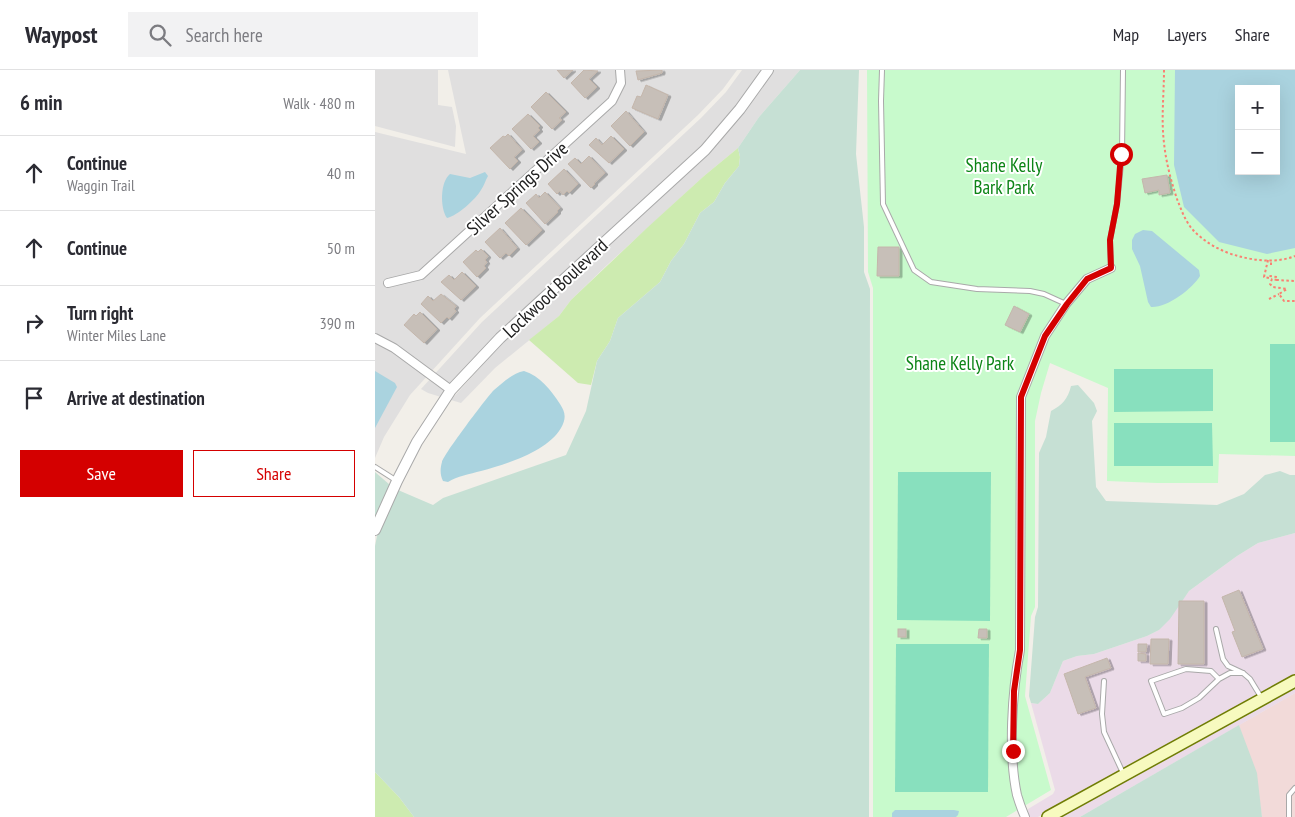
<!DOCTYPE html>
<meta charset="utf-8">
<style>
:root{--surface:#fff;--page:#f2f2f3;--text:#2b2b33;--muted:#7c7c81;--line:#e1e1e2;--accent:#d40000}
body{margin:0;font-family:"PT Sans Narrow",sans-serif;background:var(--page);color:var(--text)}
.controls{position:absolute;right:15px;top:15px;display:grid;overflow:hidden;border-radius:0px;box-shadow:0 5px 20px #0002}
.controls button{width:45px;height:45px;display:grid;place-items:center;padding:0;border:0;border-bottom:1px solid var(--line);background:var(--surface);color:var(--text);font:25px sans-serif}
.stop{position:absolute;width:15px;height:15px;margin:-11px;border:4px solid #d40000;border-radius:50%;background:#fff}
.stop.end{background:#d40000;border-color:#fff;box-shadow:0 1px 5px #0008}
.list{margin:0;padding:0;list-style:none}
h2{display:flex;justify-content:space-between;align-items:center;height:65px;margin:0;padding:0 20px;font-size:21px}
h2 small{font-size:16px;font-weight:400;color:var(--muted)}
.list li{display:grid;grid-template-columns:32px 1fr auto;gap:15px;align-items:center;box-sizing:border-box;height:75px;padding:0 20px;border-top:1px solid var(--line)}
.list b{display:block;font-size:19px;white-space:nowrap}
.list p{margin:0;font-size:16px;white-space:nowrap;color:var(--muted)}
.list em{font-size:16px;font-style:normal;color:var(--muted)}
.actions{display:flex;gap:10px;padding:15px 20px}
.actions a{flex:1;padding:11px 0;border:1px solid var(--accent);border-radius:0px;text-align:center;font-size:18px;color:var(--accent)}
.actions .main{background:var(--accent);color:#fff}
.icon{flex:none;width:28px;height:28px;fill:none;stroke:currentColor;stroke-width:2;stroke-linecap:round;stroke-linejoin:round}
.map{position:relative;flex:none;width:920px;height:747px;overflow:hidden}
header{display:flex;align-items:center;gap:30px;box-sizing:border-box;height:70px;padding:0 25px;background:var(--surface);border-bottom:1px solid var(--line)}
header strong{font-size:24px}
nav{display:flex;gap:28px;margin-inline-start:auto;font-size:18px}
.search{width:350px;height:45px;background:var(--page);display:flex;align-items:center;gap:12px;box-sizing:border-box;padding:0 18px;border-radius:0px;color:var(--muted);font-size:19px}
main{display:flex}
aside{flex:1;background:var(--surface)}
.map>svg:first-child{display:block}
</style>
<header>
<strong>Waypost</strong>
<div class="search"><svg class="icon" aria-label="search" viewBox="0 0 24 24"><circle cx="10" cy="10" r="6"/><path d="M15 15l6 6"/></svg>Search here</div>
<nav><a>Map</a><a>Layers</a><a>Share</a></nav>
</header>
<main>
<aside>
<h2>6 min<small>Walk · 480 m</small></h2>
<ul class="list">
<li><svg class="icon" aria-label="ahead" viewBox="0 0 24 24"><path d="M12 20V5M6 11l6-6 6 6"/></svg><div><b>Continue</b><p>Waggin Trail</p></div><em>40 m</em></li>
<li><svg class="icon" aria-label="ahead" viewBox="0 0 24 24"><path d="M12 20V5M6 11l6-6 6 6"/></svg><div><b>Continue</b></div><em>50 m</em></li>
<li><svg class="icon" aria-label="right" viewBox="0 0 24 24"><path d="M7 20v-9h11M14 6l5 5-5 5"/></svg><div><b>Turn right</b><p>Winter Miles Lane</p></div><em>390 m</em></li>
<li><svg class="icon" aria-label="arrive" viewBox="0 0 24 24"><path d="M6 21V4h12l-3 4 3 4H6"/></svg><div><b>Arrive at destination</b></div></li>
</ul>
<div class="actions"><a class="main">Save</a><a>Share</a></div>
</aside>
<div class="map">
<svg width="920" height="747" viewBox="0 0 920 747">
<defs>
<filter id="shadow"><feDropShadow dx="3" dy="1.5" stdDeviation="0" flood-color="#0004"/></filter>
</defs>
<rect width="100%" height="100%" fill="#f2efe9"/>
<g fill="#e0dfdf">
<path d="M0,0H63V35L77,37L81,56L80,77L0,56Z"/>
<path d="M73,0H362L348,19L323,45L105,248L35,325L9,367L0,388V62L91,84Z"/>
<path d="M367,0H387L362,36L327,76L122,264L66,327L53,323L46,319L107,252L326,48L351,22Z"/>
<path d="M398,0H425L384,47L363,78L329,106L231,196L196,230L184,246L120,298L86,333L76,330L128,272L333,83L368,43Z"/>
</g>
<path fill="#f2dad9" d="M920,623V747H887L884,727L864,655Z"/>
<g fill="#ebdbe8">
<path d="M920,463V605L663,747H654L653,739L678,724L680,720L656,633L663,634L675,623L688,591L702,586L719,584L772,566L784,560L814,521L862,486L883,473Z"/>
<path d="M920,617V623L705,747H683Z"/>
</g>
<g fill="#cdebb0">
<path d="M363,78L365,87L364,96L350,113L339,132L325,143L309,174L296,191L285,212L243,248L235,271L222,291L216,315L203,313L154,270L184,246L196,230L273,157L329,106Z"/>
<path d="M0,702L24,727L39,747H0Z"/>
</g>
<g fill="#c6e0d4">
<path d="M425,0H484L481,84L489,157V202L495,219L494,747H39L24,727L0,702V476L2,466L23,420L58,435L68,428L191,385L211,341L222,291L235,271L243,248L285,212L296,191L309,174L325,143L339,132L350,113L364,96L365,87L363,78L384,47Z"/>
<path d="M703,315L719,333L722,341L717,351L721,417L731,431L842,435L869,424L890,405L905,401L915,405H920V463L883,473L862,486L814,521L795,549L784,560L772,566L719,584L702,586L688,591L675,623L663,634L656,633L654,626L660,547L663,537L664,383L671,367L676,341C687,335 693,329 696,316Z"/>
<path d="M0,402L15,415L0,449Z"/>
<path d="M864,655L882,703L887,747H705Z"/>
</g>
<path fill="#c8facc" fill-rule="evenodd" d="M492,0H920V386L844,384L843,413H782L732,411L733,318L675,293L666,323L660,351V537L656,546L650,626L676,720L631,747H498V218L493,202ZM864,19H901V101H864Z"/>
<g fill="#88e0be">
<rect x="895" y="274" width="25" height="98"/>
<path d="M739,299H838V341L739,342Z"/>
<path d="M739,353H837L838,396H739Z"/>
<path d="M523,402H616L615,551L522,550Z"/>
<path d="M521,574H614L613,722H520Z"/>
</g>
<g fill="#aad3df" fill-rule="evenodd">
<path d="M800,0H920V178L892,184L844,172L809,137L799,95ZM864,19H901V101H864Z"/>
<path d="M110,102L113,106C110,111 109,116 106,120C101,129 82,146 72,148C65,138 65,112 75,104L95,108Z"/>
<path d="M768,160L777,161L824,200L825,206C817,219 792,238 776,237L773,232L765,196L757,179V170L760,164Z"/>
<path d="M0,301L20,313L22,317L0,358Z"/>
<path d="M149,301C165,306 176,320 185,334C191,343 191,349 186,358C172,382 131,394 106,401C95,404 82,406 73,412L68,411C65,405 65,399 67,392C69,384 112,327 119,320C127,313 138,303 149,301Z"/>
<path d="M520,740H579L584,741L583,745L581,747H517V743Z"/>
</g>
<g fill="#c7bfb8" stroke="#c4b6ab" filter="url(#shadow)">
<path d="M182,0H198L189,8Z"/>
<path d="M209,0L223,1L214,9L222,17L210,28L196,13Z"/>
<path d="M287,0V3L263,10L261,1Z"/>
<path d="M271,15L293,25L283,49L257,38L262,26L266,27Z"/>
<path d="M171,22L191,42L184,48L187,50L177,59L156,37Z"/>
<path d="M251,41L269,62L255,76L236,56Z"/>
<path d="M153,44L165,56L163,58L165,60L158,66L164,72L156,79L137,59Z"/>
<path d="M133,64L147,80L139,87L143,91L135,99L115,78L128,66L130,67Z"/>
<path d="M236,66L249,79L234,93L214,75L221,68L227,75Z"/>
<path d="M214,86L230,103L219,113L220,114L216,118L193,94L200,88L206,94Z"/>
<path d="M189,99L203,114L194,123L192,121L188,125L185,121L182,124L173,114Z"/>
<path d="M792,105L795,123L784,125V120L770,123L767,109Z"/>
<path d="M170,122L185,138L182,141L183,142L170,154L151,133L161,124L164,128Z"/>
<path d="M146,138L167,160L151,175L130,153Z"/>
<path d="M125,158L142,178L134,186L131,183L125,188L110,172Z"/>
<path d="M503,177H524V206H502Z"/>
<path d="M106,179L113,186L110,190L112,192L109,196L111,198L102,207L88,192L101,180L103,182Z"/>
<path d="M87,202L101,216L86,230L66,212L74,205L79,210Z"/>
<path d="M66,224L81,236L79,239L81,241L74,249L72,247L66,253L46,234L53,226L58,231Z"/>
<path d="M639,236L654,244L645,262L630,255Z"/>
<path d="M45,242L62,259L49,273L29,255L39,244L41,246Z"/>
<path d="M864,520L888,579L867,587L857,562L860,561L847,527Z"/>
<path d="M804,531H829V594H803Z"/>
<rect x="523" y="559" width="8" height="8"/>
<path d="M604,559H612V568H603Z"/>
<path d="M776,569H794L793,594H775Z"/>
<path d="M763,574H772L771,582H763Z"/>
<path d="M763,583L771,584V591H763Z"/>
<path d="M732,588L736,598L710,607L721,638L703,644L689,604Z"/>
</g>
<g fill="none" stroke-linecap="round" stroke-linejoin="round">
<g stroke="#a9a9a9" stroke-width="6">
<g id="service">
<path d="M507,0L506,31L508,134L539,200L556,212L602,219L655,221L669,224L691,234"/>
<path d="M736,198L735,170L742,134L747,84L748,0"/>
<path d="M0,397L22,411"/>
<path d="M841,559L848,589L853,596L868,603L875,609L886,627"/>
<path d="M844,609L836,601L811,599L776,611L789,644L807,638L824,628L844,609L855,603H868"/>
<path d="M729,611L727,644L729,662L748,703"/>
<path d="M914,747V725L920,718"/>
</g>
</g>
<g stroke="#a9a9a9" stroke-width="10">
<g id="minor">
<path d="M13,213L46,205L237,31L246,13L245,0"/>
<path d="M0,268L19,278L76,320"/>
<path d="M650,747C647,740 644,732 642,725C633,683 637,622 645,580L646,327L670,266L691,234L712,209L736,198"/>
</g>
</g>
<g stroke="#a9a9a9" stroke-width="12">
<path id="tertiary" d="M0,460L22,411L42,372L76,320L125,268L330,80L365,39L393,0"/>
</g>
<g stroke="#707d05" stroke-width="14">
<path id="secondary" d="M673,747L920,611"/>
</g>
<g stroke="#fa8072" stroke-width="2" stroke-dasharray="2.5 2.5" stroke-linecap="butt">
<path d="M789,0C789,24 786,49 789,73C791,92 796,111 802,129C806,139 810,151 818,160C829,172 847,182 863,186C881,191 903,193 920,186"/>
<path d="M893,190L889,207L894,208V206L902,207V210L920,211"/>
<path d="M896,195V190"/>
<path d="M902,210L897,209L895,214L898,217L912,219L904,224L909,231H920"/>
<path d="M894,229L904,224"/>
</g>
<use href="#service" stroke="#fff" stroke-width="4"/>
<use href="#minor" stroke="#fff" stroke-width="8"/>
<use href="#tertiary" stroke="#fff" stroke-width="10"/>
<use href="#secondary" stroke="#f7fabf" stroke-width="11"/>
</g>
<g fill="none" stroke-linecap="round" stroke-linejoin="round">
<path stroke="#d40000" stroke-width="6" d="M638,681L639,621L645,580L646,327L670,266L692,234L712,209L736,198L735,170L742,134L746,84"/>
</g>
<g text-anchor="middle" dominant-baseline="central" stroke-width="4" stroke-linejoin="round" paint-order="stroke">
<g font-size="19" fill="#0c8416" stroke="#fff">
<text x="629" y="95">Shane Kelly<tspan x="629" dy="22">Bark Park</tspan></text>
<text x="585" y="293">Shane Kelly Park</text>
</g>
<g font-size="19" fill="#222" stroke="#fff">
<text transform="translate(142 118) rotate(-42)">Silver Springs Drive</text>
<text transform="translate(180 218) rotate(-43)">Lockwood Boulevard</text>
</g>
</g>
</svg>
<div class="controls">
<button>+</button>
<button>−</button>
</div>
<div class="stop" style="left:746px;top:84px"></div>
<div class="stop end" style="left:638px;top:681px"></div>
</div>
</main>
